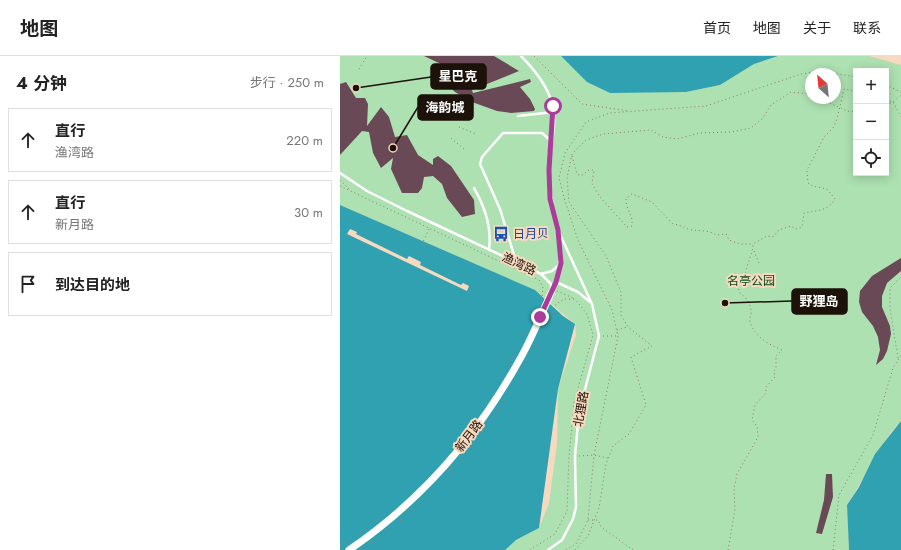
<!DOCTYPE html>
<html lang="zh">
<meta charset="utf-8">
<style>
:root{--surface:#fff;--page:#f2f2f2;--text:#222;--muted:#767676;--line:#e0e0e0}
body{margin:0;font-family:Jost,"Noto Sans SC",sans-serif;background:var(--page);color:var(--text)}
.controls{position:absolute;right:12px;top:12px;display:grid;overflow:hidden;border-radius:0px;box-shadow:0 2px 10px #0003}
.controls button{width:36px;height:36px;display:grid;place-items:center;padding:0;border:0;border-bottom:1px solid var(--line);background:var(--surface);color:var(--text);font:20px sans-serif}
.compass{position:absolute;left:465px;top:12px;width:36px;height:36px;border-radius:50%;background:var(--surface);box-shadow:0 2px 10px #0003;rotate:333deg}
.stop{position:absolute;width:12px;height:12px;margin:-9px;border:3px solid #ac3c9a;border-radius:50%;background:#fff}
.stop.end{background:#ac3c9a;border-color:#fff;box-shadow:0 1px 4px #0008}
.list{margin:0;padding:0;list-style:none}
h2{display:flex;justify-content:space-between;align-items:center;height:52px;margin:0;padding:0 16px;font-size:17px}
h2 small{font-size:13px;font-weight:400;color:var(--muted)}
.list li{display:grid;grid-template-columns:26px 1fr auto;gap:12px;align-items:center;box-sizing:border-box;height:64px;margin:0 8px 8px;padding:0 8px;border:1px solid var(--line);border-radius:0px}
.list b{display:block;font-size:15px;white-space:nowrap}
.list p{margin:0;font-size:13px;white-space:nowrap;color:var(--muted)}
.list em{font-size:13px;font-style:normal;color:var(--muted)}
.icon{flex:none;width:22px;height:22px;fill:none;stroke:currentColor;stroke-width:2;stroke-linecap:round;stroke-linejoin:round}
.map{position:relative;flex:none;width:561px;height:494px;overflow:hidden}
header{display:flex;align-items:center;gap:24px;box-sizing:border-box;height:56px;padding:0 20px;background:var(--surface);border-bottom:1px solid var(--line)}
header strong{font-size:19px}
nav{display:flex;gap:22px;margin-inline-start:auto;font-size:14px}
main{display:flex}
aside{flex:1;background:var(--surface)}
.map>svg:first-child{display:block}
</style>
<header>
<strong>地图</strong>
<nav><a>首页</a><a>地图</a><a>关于</a><a>联系</a></nav>
</header>
<main>
<aside>
<h2>4 分钟<small>步行 · 250 m</small></h2>
<ul class="list">
<li><svg class="icon" aria-label="ahead" viewBox="0 0 24 24"><path d="M12 20V5M6 11l6-6 6 6"/></svg><div><b>直行</b><p>渔湾路</p></div><em>220 m</em></li>
<li><svg class="icon" aria-label="ahead" viewBox="0 0 24 24"><path d="M12 20V5M6 11l6-6 6 6"/></svg><div><b>直行</b><p>新月路</p></div><em>30 m</em></li>
<li><svg class="icon" aria-label="arrive" viewBox="0 0 24 24"><path d="M6 21V4h12l-3 4 3 4H6"/></svg><div><b>到达目的地</b></div></li>
</ul>
</aside>
<div class="map">
<svg width="561" height="494" viewBox="0 0 561 494">
<rect width="100%" height="100%" fill="#f7d9bf"/>
<path fill="#ade1b1" fill-rule="evenodd" d="M0,0H221L247,25L346,36L380,29L414,8L438,0H529L561,9V365L551,376L507,449L509,494H158L199,472L209,447L217,388L218,333L236,279L235,268L195,234L0,149ZM516,15H546V117H516ZM471,18H495V42H471Z"/>
<g fill="#30a1b1">
<path d="M221,0H438L414,8L380,29L346,36L270,37L247,26Z"/>
<path d="M0,149L195,234L223,260L235,268L218,333L199,472L176,484L165,494H0Z"/>
<path d="M561,365V494H509L507,449L519,431L535,398Z"/>
</g>
<path fill="#f7d9bf" d="M10,173L17,176L16,178L67,203L69,200L81,206L80,209L121,229L123,227L129,230L127,235L7,178Z"/>
<g fill="#6a4956">
<path d="M84,0H154L179,15L132,34L133,37L190,23L191,26L180,31L190,43L195,53L194,55L171,57L157,55L132,46L115,36L94,16L103,9Z"/>
<path d="M6,26L16,42H25L28,48L27,70L41,51L49,61L55,81L67,79L78,99L93,109V103L98,100L111,110L134,144L135,158L122,161L107,142L102,128L93,120L84,121L82,132L78,137H62L51,113L53,102L41,112L33,97L29,76L22,75L0,99V28Z"/>
<path d="M561,202V215L547,227L542,240V251L550,270L551,278L547,295L543,303L536,309L540,294L538,281L533,270L522,256L519,246L520,235L532,220Z"/>
<path d="M486,418H492L493,441L482,478L476,477L484,444Z"/>
</g>
<g fill="none" stroke-linecap="round" stroke-linejoin="round">
<g stroke="#907b69" stroke-width="1" stroke-dasharray="1 3" stroke-linecap="butt">
<path d="M194,0L242,48L289,55"/>
<path d="M19,13L27,0"/>
<path d="M546,29L561,36"/>
<path d="M479,42L507,55L516,56"/>
<path d="M546,44L553,46L561,39"/>
<path d="M546,49L553,46L561,61"/>
<path d="M119,71L136,78"/>
<path d="M111,82L125,94"/>
<path d="M232,100L237,118L241,120L249,114H254L252,128L260,141L287,171L292,170C293,157 286,156 286,142L292,138L312,146L333,168C342,169 346,173 352,174C360,175 369,174 376,179L386,178L389,184L400,188H413"/>
<path d="M0,124L11,135"/>
<path d="M0,130L199,224"/>
<path d="M414,195L419,207"/>
<path d="M75,203L89,173"/>
<path d="M199,224L203,231L202,241"/>
<path d="M217,235L233,242"/>
<path d="M277,274L287,271"/>
<path d="M263,280H277"/>
<path d="M558,302L550,252V232L561,221"/>
<path d="M170,307L186,276"/>
<path d="M239,400L254,399L268,402"/>
<path d="M248,464H258L261,471L293,494"/>
<path d="M0,491L42,461"/>
<path d="M22,494C115,429 170,351 216,248L224,243H235"/>
<path d="M190,494L215,478L227,455L229,400L234,347L253,279L247,258L235,243"/>
<path d="M226,494L236,488L248,464L254,399L278,280L272,254L238,184L225,145L219,122L225,97L246,66L269,57L366,50L461,18L482,15L516,21"/>
<path d="M235,494L248,480L259,452L266,408L273,390L289,378L306,349L291,301L312,290L288,271L281,259V236L266,200L229,146L227,122L232,98L246,84L263,78L311,74L323,81L337,83L360,77L391,76L411,72L422,63L431,49L451,36L471,38"/>
<path d="M388,494L395,453L394,433L397,418L418,381L417,370L412,364L415,349L426,337V331L435,321L434,315L436,313V300L442,294C428,288 415,281 410,266C409,263 411,260 411,257C412,249 405,240 399,236L398,227L405,221C406,207 413,199 413,188L427,180L433,181L439,174L451,170L456,173L462,171L464,157C477,154 487,156 495,143L487,133L473,130L468,127L467,114L484,81L493,72L497,63L504,33L513,35L516,25"/>
<path d="M493,494L499,439L533,379L553,312L561,299"/>
</g>
<g stroke="#fff" stroke-width="2.5">
<path d="M181,0C195,14 209,32 213,51C217,71 209,94 209,115C209,158 231,195 211,237"/>
<path d="M178,60L213,56"/>
<path d="M0,117L27,135L67,155L201,218L211,228V236"/>
<path d="M134,132C145,151 152,172 149,194"/>
<path d="M180,208L174,199L160,153L140,108L142,101L163,77H202L211,85"/>
<path d="M201,218L212,215L221,207"/>
<path d="M216,226L238,236L250,246"/>
<path d="M208,494L222,484L233,463L236,451L235,400L239,356L259,280L252,248L218,174"/>
</g>
<path stroke="#fff" stroke-width="7" d="M9,494C81,445 138,379 180,303C192,282 201,259 211,237"/>
</g>
<g fill="none" stroke-linecap="round" stroke-linejoin="round">
<path stroke="#ac3c9a" stroke-width="5" d="M200,261L216,226L221,207L218,174L210,143L209,114L213,50"/>
</g>
<defs>
<g id="bus-bare" transform="scale(1.2)"><path d="M-5-6H5V4H4V6H2V4H-2V6H-4V4H-5ZM-3.5-4V0h7V-4ZM-3.5 1.2v1.5H-2V1.2ZM2 1.2v1.5H3.5V1.2Z" fill="#1a4fb4" stroke="#f7d9bf" stroke-width="2.5" paint-order="stroke"/></g>
</defs>
<g fill-rule="evenodd">
<use href="#bus-bare" x="161" y="178"/>
</g>
<g text-anchor="middle" dominant-baseline="central" stroke-width="4" stroke-linejoin="round" paint-order="stroke">
<g font-size="12" fill="#164399" stroke="#f7d9bf" text-anchor="start">
<text x="173" y="178">日月贝</text>
</g>
<g font-size="12" fill="#1c1209" stroke="#f7d9bf">
<text transform="translate(179 208) rotate(25)">渔湾路</text>
<text transform="translate(241 353) rotate(-80)">北狸路</text>
<text transform="translate(129 380) rotate(-53)">新月路</text>
</g>
<g font-size="12" fill="#084d19" stroke="#f7d9bf">
<text x="411" y="225">名亭公园</text>
</g>
</g>
<path fill="none" stroke="#1c1209" stroke-width="1.5" d="M16 32L91 21M53 92L78 51M385 247L452 245"/>
<g fill="#1c1209" stroke="#f7d9bf" stroke-width="1.5">
<circle cx="16" cy="32" r="4"/>
<circle cx="53" cy="92" r="4"/>
<circle cx="385" cy="247" r="4"/>
</g>
<g fill="#1c1209" stroke="#1c1209" stroke-width="1.5">
<rect x="91" y="8" width="55" height="25" rx="4"/>
<rect x="78" y="39" width="55" height="25" rx="4"/>
<rect x="452" y="233" width="55" height="25" rx="4"/>
</g>
<g font-size="13" text-anchor="middle" font-weight="bold" fill="#fff">
<text x="118" y="25">星巴克</text>
<text x="105" y="56">海韵城</text>
<text x="479" y="250">野狸岛</text>
</g>
</svg>
<div class="controls">
<button>+</button>
<button>−</button>
<button><svg class="icon" aria-label="locate" viewBox="0 0 24 24"><circle cx="12" cy="12" r="6"/><path d="M12 2v4M12 18v4M2 12h4M18 12h4"/></svg></button>
</div>
<svg class="compass" viewBox="-18 -18 36 36"><path d="M0-13l5 13h-10z" fill="#e53935"/><path d="M0 13l5-13h-10z" fill="#767676"/></svg>
<div class="stop" style="left:213px;top:50px"></div>
<div class="stop end" style="left:200px;top:261px"></div>
</div>
</main>
